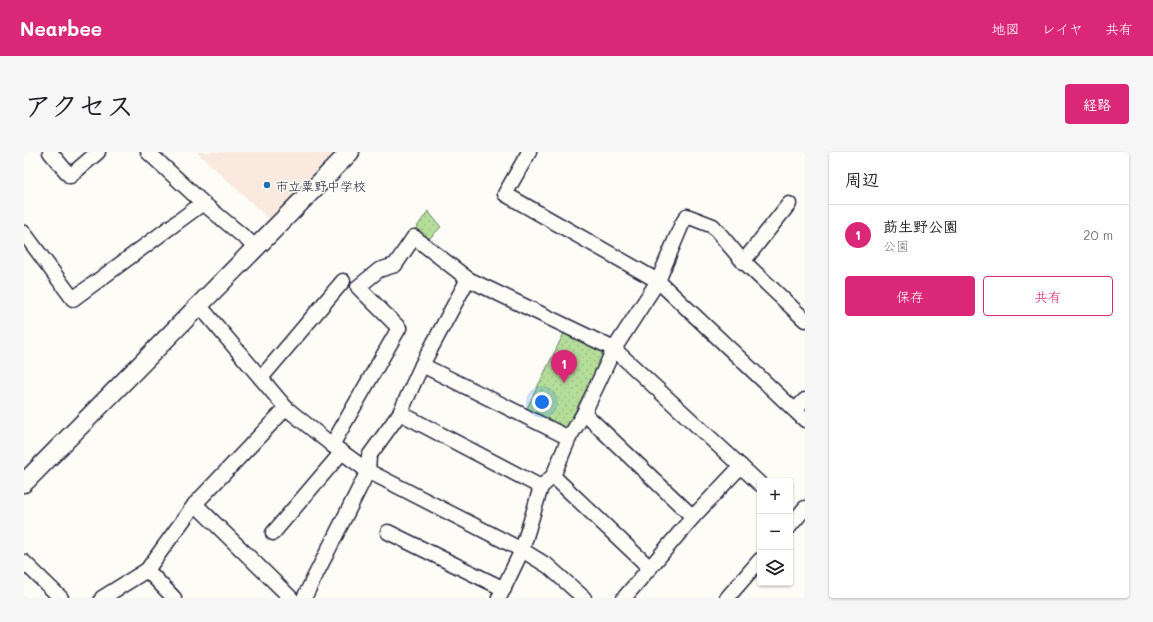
<!DOCTYPE html>
<html lang="ja">
<meta charset="utf-8">
<style>
:root{--surface:#fff;--page:#f6f6f6;--text:#202124;--muted:#757577;--line:#e0e0e0;--accent:#db2777}
body{margin:0;font-family:Mali,"Klee One",sans-serif;background:var(--page);color:var(--text)}
.controls{position:absolute;right:12px;bottom:12px;display:grid;overflow:hidden;border-radius:4px;box-shadow:0 1px 3px #0004}
.controls button{width:36px;height:36px;display:grid;place-items:center;padding:0;border:0;border-bottom:1px solid var(--line);background:var(--surface);color:var(--text);font:20px sans-serif}
.you{position:absolute;left:518px;top:250px;width:14px;height:14px;margin:-10px;border:3px solid #fff;border-radius:50%;background:#1a73e8;box-shadow:0 0 0 6px #1a73e833}
.badge{display:grid;place-items:center;width:26px;height:26px;border-radius:50%;background:var(--accent);color:#fff;font-size:13px;font-weight:700}
.pin{position:absolute;translate:-50% -33px;filter:drop-shadow(0 1px 2px #0008)}
.pin::after{content:'';position:absolute;top:21px;width:14px;height:12px;background:inherit;clip-path:polygon(0 0,100% 0,50% 100%)}
.list{margin:0;padding:0;list-style:none}
h2{display:flex;justify-content:space-between;align-items:center;height:52px;margin:0;padding:0 16px;font-size:17px}
h2 small{font-size:13px;font-weight:400;color:var(--muted)}
.list li{display:grid;grid-template-columns:26px 1fr auto;gap:12px;align-items:center;box-sizing:border-box;height:60px;padding:0 16px;border-top:1px solid var(--line)}
.list b{display:block;font-size:15px;white-space:nowrap}
.list p{margin:0;font-size:13px;white-space:nowrap;color:var(--muted)}
.list em{font-size:13px;font-style:normal;color:var(--muted)}
.actions{display:flex;gap:8px;padding:12px 16px}
.actions a{flex:1;padding:9px 0;border:1px solid var(--accent);border-radius:4px;text-align:center;font-size:14px;color:var(--accent)}
.actions .main{background:var(--accent);color:#fff}
.icon{flex:none;width:22px;height:22px;fill:none;stroke:currentColor;stroke-width:2;stroke-linecap:round;stroke-linejoin:round}
.map{position:relative;flex:none;width:781px;height:446px;overflow:hidden;border-radius:4px}
header{display:flex;align-items:center;gap:24px;box-sizing:border-box;height:56px;padding:0 20px;background:var(--accent);color:#fff}
header strong{font-size:19px}
nav{display:flex;gap:22px;margin-inline-start:auto;font-size:14px}
.intro{display:flex;align-items:center;justify-content:space-between;box-sizing:border-box;height:96px;padding:0 24px}
h1{margin:0;font-size:28px}
.button{padding:10px 18px;border-radius:4px;background:var(--accent);color:#fff;font-size:14px;font-weight:700}
main{display:flex;gap:24px;padding:0 24px}
aside{flex:1;background:var(--surface);border-radius:4px;box-shadow:0 1px 3px #0004}
.map>svg:first-child{display:block}
</style>
<header>
<strong>Nearbee</strong>
<nav><a>地図</a><a>レイヤ</a><a>共有</a></nav>
</header>
<div class="intro"><h1>アクセス</h1><a class="button">経路</a></div>
<main>
<div class="map">
<svg width="781" height="446" viewBox="0 0 781 446">
<defs>
<pattern id="park-dots" width="8" height="8" patternUnits="userSpaceOnUse"><rect width="8" height="8" fill="#b4dd9a"/><path d="M2 2h.1M6 6h.1" fill="none" stroke="#9abd86" stroke-width="1.8" stroke-linecap="round"/></pattern>
</defs>
<rect width="100%" height="100%" fill="#fdfcf7"/>
<filter id="ink" filterUnits="userSpaceOnUse"><feTurbulence type="fractalNoise" baseFrequency=".025" numOctaves="2"/><feDisplacementMap in="SourceGraphic" scale="8" xChannelSelector="R" yChannelSelector="G"/><feConvolveMatrix kernelMatrix="1 2 1 2 8 2 1 2 1" color-interpolation-filters="sRGB"/></filter>
<g filter="url(#ink)">
<path fill="#f9e9de" d="M173,0H311L245,67Z"/>
<g fill="url(#park-dots)" stroke="#6b806a">
<path d="M404,59L417,75L404,88L390,79Z"/>
<path d="M540,181L576,198L579,204L544,274L538,276L502,258Z"/>
</g>
<g fill="none" stroke-linecap="round" stroke-linejoin="round">
<g stroke="#22223b" stroke-width="17">
<g id="minor">
<path d="M26,0L46,24L74,0"/>
<path d="M124,0L179,51"/>
<path d="M505,0L481,42L634,129L781,268"/>
<path d="M0,81L49,147L179,51L232,95"/>
<path d="M719,110L765,52"/>
<path d="M175,153L262,256L308,293L344,319L498,398L524,414L560,446"/>
<path d="M398,213L545,286"/>
<path d="M237,226L319,129"/>
<path d="M771,258L781,248"/>
<path d="M376,261L517,335"/>
<path d="M560,261L669,365"/>
<path d="M308,293L375,176L334,135L355,118L371,113L390,85L444,127"/>
<path d="M529,324L626,416"/>
<path d="M171,352L267,446"/>
<path d="M766,374L781,356"/>
<path d="M364,380L480,437"/>
<path d="M249,381L318,300"/>
<path d="M0,410L37,446"/>
<path d="M123,418L150,446"/>
<path d="M78,446L123,418L171,352L262,256"/>
<path d="M280,446L344,319L345,304L376,261L398,213L444,127L590,197L736,332"/>
<path d="M475,446L498,398L517,335L529,324L545,286L560,261L590,197L634,129L658,72L663,64L689,74L716,106L781,168"/>
<path d="M600,446L669,365L717,314"/>
<path d="M703,446L736,408"/>
</g>
</g>
<g stroke="#22223b" stroke-width="21">
<path id="tertiary" d="M0,331L326,0"/>
</g>
<use href="#minor" stroke="#fdfcf7" stroke-width="14"/>
<use href="#tertiary" stroke="#fdfcf7" stroke-width="18"/>
</g>
</g>
<circle fill="#1f6fb2" stroke="#fdfcf7" stroke-width="1.5" cx="243" cy="33" r="4"/>
<g text-anchor="middle" dominant-baseline="central" stroke-width="3" stroke-linejoin="round" paint-order="stroke">
<g font-size="13" fill="#22223b" stroke="#fdfcf7" text-anchor="start">
<text x="251" y="33">市立粟野中学校</text>
</g>
</g>
</svg>
<div class="controls">
<button>+</button>
<button>−</button>
<button><svg class="icon" aria-label="layers" viewBox="0 0 24 24"><path d="M12 4l9 5-9 5-9-5zM3 14l9 5 9-5"/></svg></button>
</div>
<div class="you"></div>
<div class="pin badge" style="left:540px;top:231px">1</div>
</div>
<aside>
<h2>周辺<small></small></h2>
<ul class="list">
<li><span class="badge">1</span><div><b>莇生野公園</b><p>公園</p></div><em>20 m</em></li>
</ul>
<div class="actions"><a class="main">保存</a><a>共有</a></div>
</aside>
</main>
